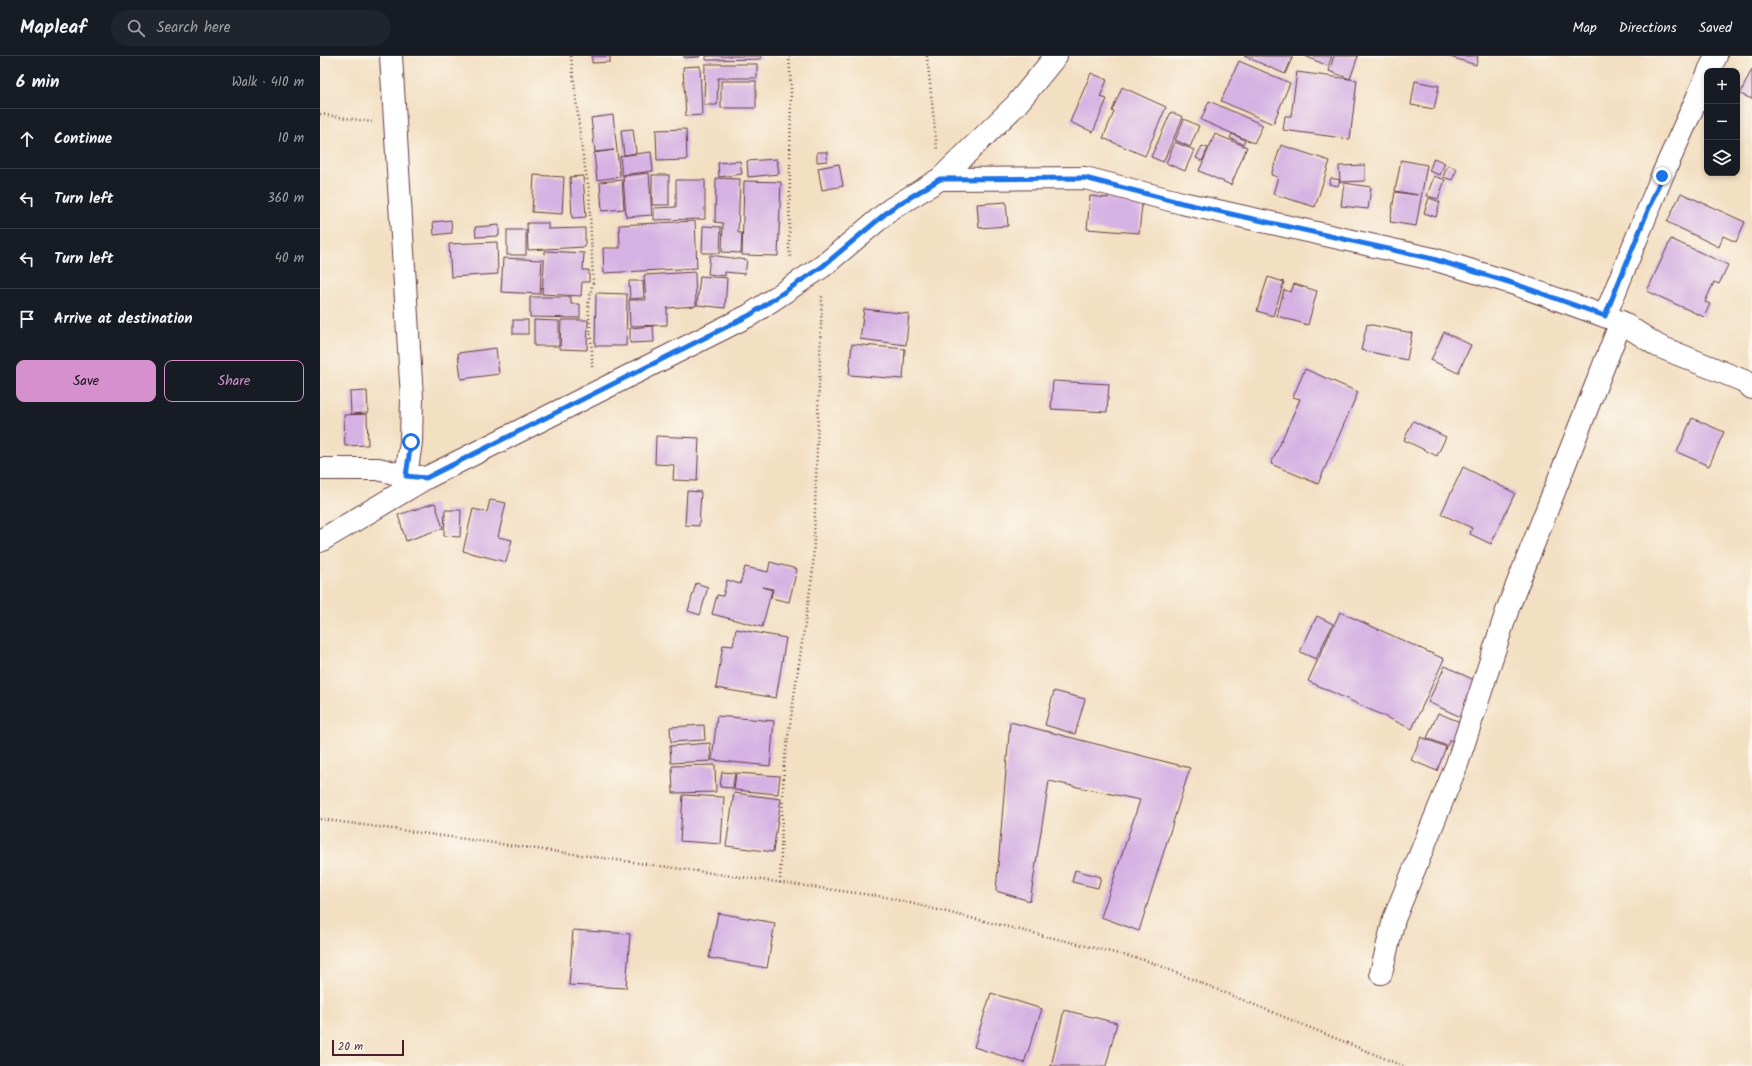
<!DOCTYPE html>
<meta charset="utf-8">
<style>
:root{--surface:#171b24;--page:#20242c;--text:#f1f3f6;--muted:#9ea1a6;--line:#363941;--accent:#d690ce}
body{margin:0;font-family:Kalam,sans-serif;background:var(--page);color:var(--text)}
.controls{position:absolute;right:12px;top:12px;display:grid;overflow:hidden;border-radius:8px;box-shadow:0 2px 6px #0003}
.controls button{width:36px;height:36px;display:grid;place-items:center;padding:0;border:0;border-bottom:1px solid var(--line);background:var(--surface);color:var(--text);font:20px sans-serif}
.scale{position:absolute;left:12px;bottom:10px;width:72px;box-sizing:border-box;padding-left:4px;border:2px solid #4a1f2b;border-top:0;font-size:11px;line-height:14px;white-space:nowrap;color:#4a1f2b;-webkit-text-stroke:3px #fbf7ec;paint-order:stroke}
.stop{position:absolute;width:12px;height:12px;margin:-9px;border:3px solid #1a73e8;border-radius:50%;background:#fff}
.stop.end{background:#1a73e8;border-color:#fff;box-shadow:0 1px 4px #0008}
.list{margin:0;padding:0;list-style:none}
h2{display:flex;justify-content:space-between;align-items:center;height:52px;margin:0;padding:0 16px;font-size:17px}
h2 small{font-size:13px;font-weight:400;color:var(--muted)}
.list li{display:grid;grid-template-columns:26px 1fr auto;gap:12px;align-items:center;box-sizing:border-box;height:60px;padding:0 16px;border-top:1px solid var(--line)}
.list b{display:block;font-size:15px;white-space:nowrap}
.list em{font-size:13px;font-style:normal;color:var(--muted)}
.actions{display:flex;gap:8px;padding:12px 16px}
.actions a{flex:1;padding:9px 0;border:1px solid var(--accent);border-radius:8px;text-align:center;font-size:14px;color:var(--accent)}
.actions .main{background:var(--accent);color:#111}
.icon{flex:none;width:22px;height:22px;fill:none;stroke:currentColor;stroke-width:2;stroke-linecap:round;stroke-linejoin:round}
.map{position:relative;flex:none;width:1432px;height:1010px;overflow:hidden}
header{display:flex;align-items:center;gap:24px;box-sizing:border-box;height:56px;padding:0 20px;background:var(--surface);border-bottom:1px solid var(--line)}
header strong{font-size:19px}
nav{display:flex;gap:22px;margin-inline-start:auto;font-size:14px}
.search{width:280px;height:36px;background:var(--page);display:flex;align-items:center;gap:10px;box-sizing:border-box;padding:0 14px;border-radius:22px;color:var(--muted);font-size:15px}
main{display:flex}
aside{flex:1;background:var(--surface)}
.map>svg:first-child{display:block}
</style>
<header>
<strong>Mapleaf</strong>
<div class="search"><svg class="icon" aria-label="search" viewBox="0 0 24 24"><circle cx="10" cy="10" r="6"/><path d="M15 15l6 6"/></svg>Search here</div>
<nav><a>Map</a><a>Directions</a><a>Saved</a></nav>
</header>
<main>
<aside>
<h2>6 min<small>Walk · 410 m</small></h2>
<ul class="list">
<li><svg class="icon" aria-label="ahead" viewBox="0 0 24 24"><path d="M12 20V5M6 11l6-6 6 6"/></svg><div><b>Continue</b></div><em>10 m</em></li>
<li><svg class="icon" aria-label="left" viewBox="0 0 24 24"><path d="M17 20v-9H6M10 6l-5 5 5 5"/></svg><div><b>Turn left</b></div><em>360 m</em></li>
<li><svg class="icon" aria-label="left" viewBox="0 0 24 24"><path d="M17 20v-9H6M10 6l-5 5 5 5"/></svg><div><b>Turn left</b></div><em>40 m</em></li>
<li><svg class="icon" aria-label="arrive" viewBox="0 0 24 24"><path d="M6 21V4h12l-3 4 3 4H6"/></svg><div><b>Arrive at destination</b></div></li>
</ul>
<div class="actions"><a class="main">Save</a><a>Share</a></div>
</aside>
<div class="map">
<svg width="1432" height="1010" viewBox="0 0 1432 1010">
<rect width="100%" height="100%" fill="#fbf7ec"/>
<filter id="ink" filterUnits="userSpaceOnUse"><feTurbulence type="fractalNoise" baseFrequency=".025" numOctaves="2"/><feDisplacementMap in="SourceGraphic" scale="8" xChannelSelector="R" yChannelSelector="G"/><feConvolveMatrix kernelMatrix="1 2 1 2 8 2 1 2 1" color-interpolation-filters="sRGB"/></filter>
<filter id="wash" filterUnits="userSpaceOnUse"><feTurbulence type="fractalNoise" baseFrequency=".012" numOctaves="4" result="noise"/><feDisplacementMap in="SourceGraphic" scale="16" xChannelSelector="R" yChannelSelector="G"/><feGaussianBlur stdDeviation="0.9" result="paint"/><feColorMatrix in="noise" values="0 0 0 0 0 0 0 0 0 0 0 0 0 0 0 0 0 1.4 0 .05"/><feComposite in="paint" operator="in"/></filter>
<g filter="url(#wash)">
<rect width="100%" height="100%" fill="#f3dfc2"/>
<g id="blocks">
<g fill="#d6b1e3">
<path d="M272,0H290V6L272,7Z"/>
<path d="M364,0H380V1L364,2Z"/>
<path d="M386,0H441V3L386,4Z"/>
<path d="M924,0H973L965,18Z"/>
<path d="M985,0H1012L1008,10Z"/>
<path d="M1014,0H1038L1030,23L1009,15Z"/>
<path d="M1127,0H1158L1156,9Z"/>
<path d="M919,5L970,27L953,68L901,45Z"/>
<path d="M385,8H437V22H398L397,49H384Z"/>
<path d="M380,10L382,59L366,60L363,11Z"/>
<path d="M1432,13V43L1420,38Z"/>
<path d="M977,16L1037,24L1030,83L963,74L965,60H971Z"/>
<path d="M771,17L787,24L780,41L787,43L773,76L750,66Z"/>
<rect x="401" y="25" width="35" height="27"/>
<path d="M1095,25L1119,30L1114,53L1091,49Z"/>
<path d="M802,31L846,51L825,100L783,82L794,56L792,55Z"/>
<path d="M889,45L943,69L934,87L881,64Z"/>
<path d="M851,56L863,61L843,106L831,101Z"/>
<path d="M293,59L300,121L277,124L274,97L294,94L275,96L271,62Z"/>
<path d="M864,63L879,70L870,91L855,84Z"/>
<path d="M313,73L316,97L304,99L301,74Z"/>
<path d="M366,73L367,104L337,105L336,74Z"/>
<path d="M895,78L927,91L911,129L879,115Z"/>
<path d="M912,78L925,84L923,88L910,82Z"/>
<path d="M855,86L874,94L865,115L846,107Z"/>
<path d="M961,89L1010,105L995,151L953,138L958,121L951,119Z"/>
<path d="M882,90L888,92L882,105L876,102Z"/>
<path d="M331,96L333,115L302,119L300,100Z"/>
<path d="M497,96H507V105L497,106Z"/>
<path d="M1114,102L1125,107L1120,119L1109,115Z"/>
<path d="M457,103L459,118L428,121L427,105Z"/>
<path d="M1081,104L1107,109L1096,170L1070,166L1075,136L1098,139L1075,135Z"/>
<path d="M420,105L422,118L399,121L398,107Z"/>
<path d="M519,108L523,130L502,134L498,112Z"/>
<path d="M1045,109V125L1020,126L1019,110Z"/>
<path d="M1128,109L1137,113L1132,124L1123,121Z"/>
<path d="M329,117L332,159L306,161L303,120Z"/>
<path d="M214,119L244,121L242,158L212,156Z"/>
<rect x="332" y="119" width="17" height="30"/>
<path d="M263,120L266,161L252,162L250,121Z"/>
<path d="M1114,120L1125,124L1118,143L1107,140Z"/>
<path d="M396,122L420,123L418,177H422L421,197L402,196L403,167L395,166Z"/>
<path d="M1011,122L1020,124L1018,130L1009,128Z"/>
<path d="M302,124L304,153L282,155L280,126Z"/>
<path d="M356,124H385V163L334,164V152L356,151Z"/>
<path d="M424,125L461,126L458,200L422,199Z"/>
<path d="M1024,127L1051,131L1048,153L1021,150Z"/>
<path d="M788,136L823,139L819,177L767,173L770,140L788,142Z"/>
<path d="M1361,137L1425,166L1416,186L1403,180L1399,191L1347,166Z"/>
<path d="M1109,142L1120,146L1116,161L1104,157Z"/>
<path d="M686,146L688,170L659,172L657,148Z"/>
<path d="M131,164L132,177L114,179L113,166Z"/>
<path d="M375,165L377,212L284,217L283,192H300L299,169Z"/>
<path d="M207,167H228V173L265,172V191L208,194Z"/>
<path d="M179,169V180L156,181L155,171Z"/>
<path d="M383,170L401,171L400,197H382Z"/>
<rect x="187" y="174" width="19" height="25"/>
<path d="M1351,183L1408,209L1399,228L1394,226L1385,246L1390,248L1384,261L1327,235Z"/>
<path d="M177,186L178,218L131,221L129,188Z"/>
<path d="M225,195L264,197L263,214H269V226H262L261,240L222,238Z"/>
<path d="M390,199L427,204L425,218L405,216V220L388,218Z"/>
<path d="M183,202L222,204L220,238L181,236Z"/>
<path d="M375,216L376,250L347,252V269L310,270L309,244H326L324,219Z"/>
<path d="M380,220L407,222L405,252L377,249Z"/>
<path d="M948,221L964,226L953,260L937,255Z"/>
<path d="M309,225H323L324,242L310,243Z"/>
<path d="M974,228L997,235L988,269L957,260L964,234L971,236Z"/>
<path d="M276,237L307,238L306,290H275Z"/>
<path d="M210,241H251V248H260V262L210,261Z"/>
<path d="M544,253L589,258L586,289L540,283Z"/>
<rect x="193" y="264" width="15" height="14"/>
<path d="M214,264L239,265V290H214Z"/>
<path d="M241,264H268L267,294L240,293Z"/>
<path d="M1047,268L1092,277L1087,304L1041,294Z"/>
<path d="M333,270L334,286L310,287V272Z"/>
<path d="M1124,276L1151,289L1138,317L1111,304Z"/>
<path d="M532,288L585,293L583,323L529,319Z"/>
<path d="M176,292L179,318L141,323L138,297Z"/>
<path d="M985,313L1038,336L998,428L951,408L980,343L973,341Z"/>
<path d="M733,325L789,328L787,356L731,353Z"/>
<path d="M47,335L48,357L31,358L30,336Z"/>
<path d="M47,358L48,389L25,390L24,359Z"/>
<path d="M1372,362L1404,376L1389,410L1357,396Z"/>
<path d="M1093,365L1126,381L1117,400L1084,384Z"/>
<path d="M336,380L379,382L377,425L353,424L354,409L335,408Z"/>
<path d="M1143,411L1195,437L1171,488L1150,478L1152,472L1121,458Z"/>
<path d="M367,435L381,436L379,470L365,469Z"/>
<path d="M170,444L186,447L178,481L192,484L186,506L143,495L153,453L167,456Z"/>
<path d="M115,447L123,472L86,485L78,459Z"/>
<path d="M125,454H141L140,481L124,480Z"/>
<path d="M450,506L477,513L469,546L451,542L453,533L443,531L452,534L442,571L392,558L397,539L403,540L407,524L420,528L425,511L448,516Z"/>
<path d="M376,527L388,531L380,559L368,555Z"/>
<path d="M1020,556L1124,603L1092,673L988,625Z"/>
<path d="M997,560L1013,568L996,603L980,596Z"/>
<path d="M416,573L466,582L456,642L396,632L403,589L413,590Z"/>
<path d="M1125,610L1158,626L1141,661L1108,646Z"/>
<path d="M734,635L765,643L755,678L725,669Z"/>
<path d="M1118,657L1145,668L1137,687L1130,684L1127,690L1107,682Z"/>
<path d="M397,660L454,665L450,710L392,704Z"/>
<path d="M690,666L870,712L819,875L781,861L820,744L729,725L710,845L676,835Z"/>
<path d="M384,669L385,684L351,686L350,671Z"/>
<path d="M1101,681L1126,691L1117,715L1091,704Z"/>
<path d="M390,687L391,705L351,707L350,690Z"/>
<path d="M395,709L396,736L353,737L352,710Z"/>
<path d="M402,716L415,717L413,732L400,731Z"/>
<path d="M416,717L460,720L458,738L414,734Z"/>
<path d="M414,737L461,743L453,796L406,790Z"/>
<path d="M363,739L404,741L401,788L360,785Z"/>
<path d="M755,814L781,821L778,832L752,826Z"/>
<path d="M398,857L455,867L447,912L389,902Z"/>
<path d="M253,874L310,878L306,932L249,929Z"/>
<path d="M671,937L722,953L704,1007L654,991Z"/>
<path d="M744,954L797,967L786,1010H731Z"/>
</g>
</g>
</g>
<g filter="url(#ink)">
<use href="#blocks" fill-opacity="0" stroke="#633c42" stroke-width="1"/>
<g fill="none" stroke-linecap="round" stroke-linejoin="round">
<g stroke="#633c42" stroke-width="24">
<g id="minor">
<path d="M71,0L92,342L91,386L86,420"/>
<path d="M1389,15L1396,0"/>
<path d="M620,123L765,122L862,147L1113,203L1195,228L1301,266L1338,290L1424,325L1432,332"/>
<path d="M1285,260L1342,120L1387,20"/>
<path d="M0,413H58L86,420L100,421"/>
<path d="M1061,917L1074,863L1137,708L1188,552L1301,266"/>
</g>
</g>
<g stroke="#633c42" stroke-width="24">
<path id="secondary" d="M0,485L106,422L430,259L503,210L571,153L620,123L696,49L736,0"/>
</g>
<g stroke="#633c42" stroke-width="2.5" stroke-dasharray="1 3" stroke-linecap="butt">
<path d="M251,0L262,95L269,133L273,226L268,248L272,295V313"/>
<path d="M469,0L471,31L469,192L471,203"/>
<path d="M607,0L617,93"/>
<path d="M0,58L52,66"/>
<path d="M0,763L565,841L828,905L1083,1010"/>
<path d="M460,827L464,708L493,514L502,239"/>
</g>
<use href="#minor" stroke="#fff" stroke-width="22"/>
<use href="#secondary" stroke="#fff" stroke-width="22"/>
</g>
</g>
<g fill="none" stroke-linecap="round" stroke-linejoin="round" filter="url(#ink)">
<path stroke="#1a73e8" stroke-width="5" d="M91,386L86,420L106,422L430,259L503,210L571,153L620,123L765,122L862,147L1113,203L1195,228L1285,260L1342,120"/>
</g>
</svg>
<div class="controls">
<button>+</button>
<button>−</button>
<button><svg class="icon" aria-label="layers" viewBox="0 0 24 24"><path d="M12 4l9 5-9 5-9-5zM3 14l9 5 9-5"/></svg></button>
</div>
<div class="scale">20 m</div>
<div class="stop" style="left:91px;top:386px"></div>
<div class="stop end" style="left:1342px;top:120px"></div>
</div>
</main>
